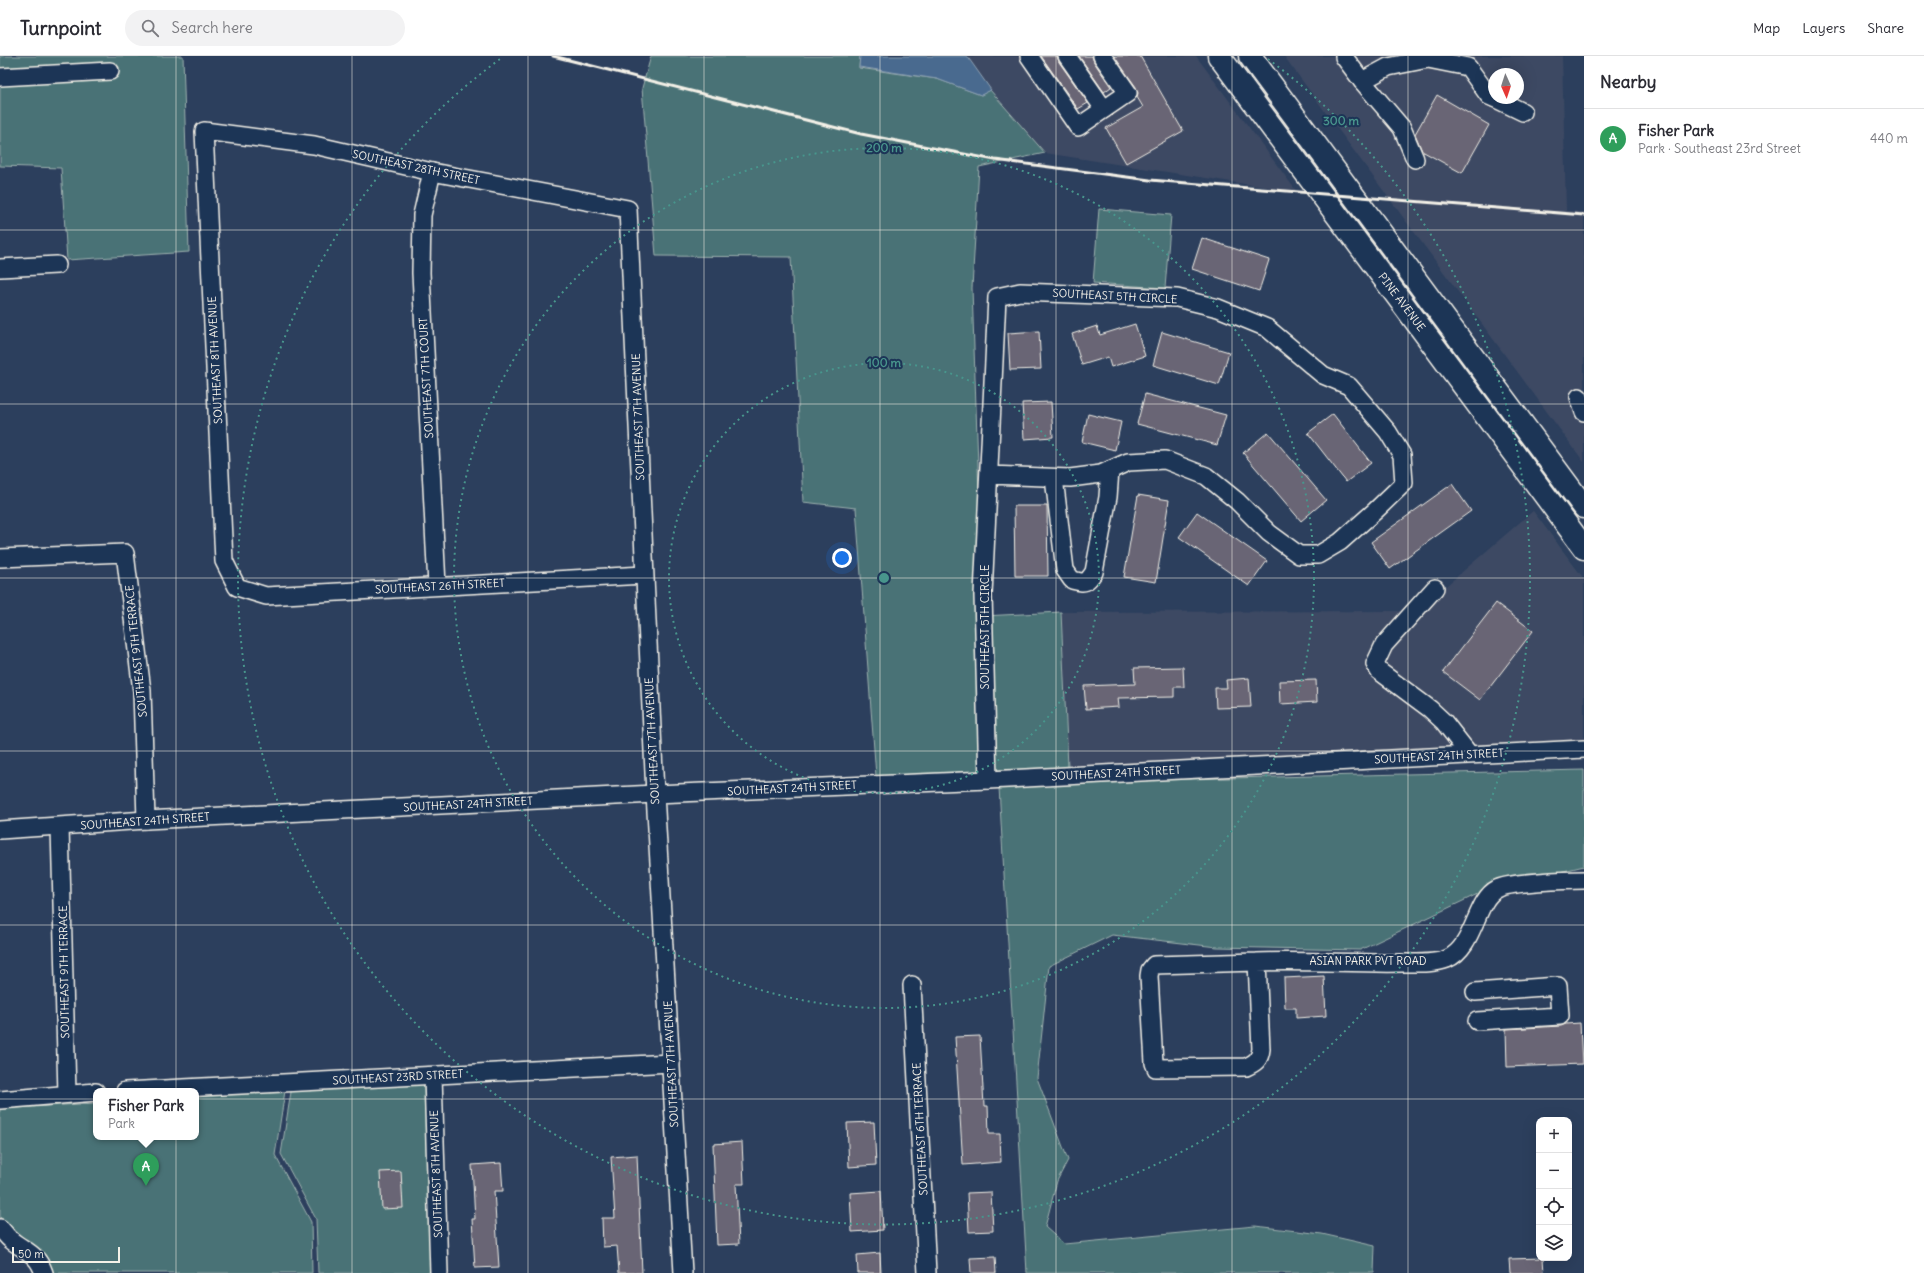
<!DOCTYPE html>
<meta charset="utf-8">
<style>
:root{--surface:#fff;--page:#f2f2f3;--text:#2b2b33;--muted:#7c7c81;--line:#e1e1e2;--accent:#8a5d65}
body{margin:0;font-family:Delius,sans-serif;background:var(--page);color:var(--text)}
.controls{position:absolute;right:12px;bottom:12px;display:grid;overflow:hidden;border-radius:8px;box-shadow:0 4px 16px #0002}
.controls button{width:36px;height:36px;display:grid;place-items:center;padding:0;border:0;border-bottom:1px solid var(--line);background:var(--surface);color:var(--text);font:20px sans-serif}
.compass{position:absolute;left:1488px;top:12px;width:36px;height:36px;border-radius:50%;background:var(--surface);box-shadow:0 4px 16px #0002;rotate:177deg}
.scale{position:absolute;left:12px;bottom:10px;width:108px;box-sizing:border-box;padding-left:4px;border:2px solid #f4f1e8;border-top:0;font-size:11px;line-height:14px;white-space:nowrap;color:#f4f1e8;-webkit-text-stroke:3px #1d3557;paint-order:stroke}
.you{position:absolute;left:842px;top:502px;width:14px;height:14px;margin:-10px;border:3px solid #fff;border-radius:50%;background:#1a73e8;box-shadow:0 0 0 6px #1a73e833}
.badge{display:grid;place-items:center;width:26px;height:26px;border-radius:50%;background:var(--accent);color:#fff;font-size:13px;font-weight:700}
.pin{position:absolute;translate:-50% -33px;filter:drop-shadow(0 1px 2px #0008)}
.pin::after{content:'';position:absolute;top:21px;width:14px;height:12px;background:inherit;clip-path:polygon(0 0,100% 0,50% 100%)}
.popup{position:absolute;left:93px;top:1032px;width:106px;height:52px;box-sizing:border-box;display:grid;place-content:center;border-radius:8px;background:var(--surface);filter:drop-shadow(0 1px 3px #0005);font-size:13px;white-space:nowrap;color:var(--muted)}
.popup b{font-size:15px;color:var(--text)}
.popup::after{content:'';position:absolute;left:50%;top:100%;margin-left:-8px;border:8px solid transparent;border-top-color:var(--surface)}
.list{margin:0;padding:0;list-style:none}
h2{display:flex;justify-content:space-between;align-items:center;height:52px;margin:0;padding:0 16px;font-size:17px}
h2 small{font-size:13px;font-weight:400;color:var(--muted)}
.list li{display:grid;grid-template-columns:26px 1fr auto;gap:12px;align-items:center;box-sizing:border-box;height:60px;padding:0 16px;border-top:1px solid var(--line)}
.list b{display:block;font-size:15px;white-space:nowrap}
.list p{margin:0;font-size:13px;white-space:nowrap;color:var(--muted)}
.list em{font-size:13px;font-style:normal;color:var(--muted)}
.icon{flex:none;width:22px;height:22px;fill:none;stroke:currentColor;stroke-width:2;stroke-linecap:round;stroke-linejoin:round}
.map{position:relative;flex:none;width:1584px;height:1217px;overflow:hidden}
header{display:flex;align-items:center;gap:24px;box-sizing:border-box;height:56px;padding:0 20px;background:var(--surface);border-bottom:1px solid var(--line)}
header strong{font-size:19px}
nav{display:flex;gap:22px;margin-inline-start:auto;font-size:14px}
.search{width:280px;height:36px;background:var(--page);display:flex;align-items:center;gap:10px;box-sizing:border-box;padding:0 14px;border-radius:22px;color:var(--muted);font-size:15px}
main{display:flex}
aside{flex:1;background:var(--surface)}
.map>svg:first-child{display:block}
</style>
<header>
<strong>Turnpoint</strong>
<div class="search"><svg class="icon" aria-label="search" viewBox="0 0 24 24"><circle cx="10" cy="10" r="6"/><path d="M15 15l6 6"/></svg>Search here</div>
<nav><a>Map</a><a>Layers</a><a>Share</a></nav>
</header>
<main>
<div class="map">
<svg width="1584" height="1217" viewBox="0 0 1584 1217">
<rect width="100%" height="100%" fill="#2c3f5d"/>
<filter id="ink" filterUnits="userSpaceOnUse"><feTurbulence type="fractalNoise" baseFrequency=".025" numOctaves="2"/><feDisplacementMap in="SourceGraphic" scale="8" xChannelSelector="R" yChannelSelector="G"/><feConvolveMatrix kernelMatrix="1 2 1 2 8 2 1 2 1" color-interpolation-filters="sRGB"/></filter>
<g filter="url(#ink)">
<g fill="#3e4a64" fill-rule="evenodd">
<path d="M967,0H1196L1297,136L1045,97L990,34Z"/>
<path d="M1284,0H1562L1566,155L1584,156V406ZM1494,18H1518V42H1494Z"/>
<path d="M1533,455L1584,523V685L1068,711L1061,556L1417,555Z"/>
</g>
<g fill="#497276" stroke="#9eb2af">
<path d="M0,0H183L189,196L67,204L61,112L0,110Z"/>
<path d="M651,0H860L859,12L937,23L981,39L990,34L1045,97L979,111L972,232L983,560L1061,556L1068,711L876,720L856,452L803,446L791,201L656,200L642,32Z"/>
<path d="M1099,153L1171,159L1165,232L1093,227Z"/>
<path d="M1584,714V810L1486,834L1360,894L1217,891L1112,879L1049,910L1037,1022L1068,1104L1057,1125L1045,1171L1064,1188L1255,1170L1322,1178L1375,1190L1374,1217H1027L999,731L1140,724Z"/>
<path d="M436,1020L446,1217H318L316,1163L281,1098L291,1036L285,1028Z"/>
<path d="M285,1035L275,1099L311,1166L312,1217H52L31,1189L0,1161V1053L96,1047V1081H196V1040Z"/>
</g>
<path fill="#486b8f" stroke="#8da1b3" d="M860,0H967L991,34L981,39L937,23L859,11Z"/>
<g fill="#696575" stroke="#f4f1e8">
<path d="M1041,0H1057L1059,6L1088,47L1078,53Z"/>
<path d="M1079,0H1092L1094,6L1111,31L1104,36Z"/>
<path d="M1114,0H1140L1183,75L1126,107L1106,72L1143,51L1137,41L1138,37L1136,31Z"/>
<path d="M1437,39L1489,69L1462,117L1422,95L1415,78Z"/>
<path d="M1202,182L1269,204L1259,235L1192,213Z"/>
<path d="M1135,268L1145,300L1111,311L1108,301L1082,309L1072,278L1097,270L1100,279Z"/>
<path d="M1039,275L1041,313L1010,314L1008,277Z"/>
<path d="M1162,276L1229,296L1219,329L1153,309Z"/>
<path d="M1145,338L1226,359L1217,389L1137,368Z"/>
<path d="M1051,346L1053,381L1024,383L1022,347Z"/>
<path d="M1088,358L1121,366L1115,394L1082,386Z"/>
<path d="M1333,358L1371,407L1346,426L1308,377Z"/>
<path d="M1268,376L1326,444L1301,465L1243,397Z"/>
<path d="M1452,428L1471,455L1390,513L1371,486Z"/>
<path d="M1138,439L1169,444L1156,526L1124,521Z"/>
<path d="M1014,450H1047L1048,520H1015Z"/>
<path d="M1197,456L1267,505L1249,530L1179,481Z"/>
<path d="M1496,547L1533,575L1480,644L1443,616Z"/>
<path d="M1183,611L1184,631H1174V641L1118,642L1119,651L1086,653L1084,630L1135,628L1134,612Z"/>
<path d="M1249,622L1251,651L1216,652L1215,632H1227L1226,624Z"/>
<path d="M1316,624L1317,646L1280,648L1279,625Z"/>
<path d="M1324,920L1326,960L1296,962V952H1285L1284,922Z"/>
<path d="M1580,967L1582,1008L1507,1011L1506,973L1561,970L1566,968Z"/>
<path d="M980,980L984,1050H988L989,1078H1000L1001,1106L963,1109L955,981Z"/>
<path d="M874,1066L876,1109L849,1111L847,1067Z"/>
<path d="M742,1086L744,1128H736L739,1188L717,1189L713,1088Z"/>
<path d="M637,1099L642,1217H619L617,1190L603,1191L602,1162H615L611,1101Z"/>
<path d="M501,1107L503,1135H494L499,1211L475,1212L472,1163H475L472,1109Z"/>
<path d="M401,1115L403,1152L382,1153L380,1116Z"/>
<path d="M881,1135L883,1174L852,1176L850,1137Z"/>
<path d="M991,1136L993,1175L969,1176L967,1137Z"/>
<path d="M880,1197L881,1217H858L857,1199Z"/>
<path d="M995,1201L996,1217H971L970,1202Z"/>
<path d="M1543,1202L1544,1217H1510L1509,1203Z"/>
</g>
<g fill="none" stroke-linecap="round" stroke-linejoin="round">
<g stroke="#f4f1e8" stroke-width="20">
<g id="minor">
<path d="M1029,0L1078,71L1128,37L1102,0"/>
<path d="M1067,0L1104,53"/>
<path d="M1344,1L1362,25L1388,11L1428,3L1468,11L1489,40L1494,42"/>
<path d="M0,21L110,15"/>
<path d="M1362,25L1402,72L1415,103"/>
<path d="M1494,42L1523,56"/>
<path d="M432,116L422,159L421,217L437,529"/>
<path d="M0,212L57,209"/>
<path d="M1579,341L1584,356"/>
<path d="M1054,422L1065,514L1072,524C1085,527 1086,528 1094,516L1108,441L1110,414"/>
<path d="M0,502L125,497L142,635L146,764"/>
<path d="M644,519L266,540L237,531L224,505L204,75L314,89L432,116L628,153L655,738L683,1217"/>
<path d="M1435,532L1384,589L1375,608L1379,615L1430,653L1444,666L1469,698"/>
<path d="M988,724L983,539L997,241L1020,236L1177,242L1218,252L1267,272L1323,319L1349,330L1388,376L1402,399L1404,427L1375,455L1340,486L1318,499H1299L1269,477L1237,445L1206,420L1165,404L1128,406L1101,418L1070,422L989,419"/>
<path d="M60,771L67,1038"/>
<path d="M0,774L146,764L655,738L988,724L1584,693"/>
<path d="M1257,906L1261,993C1260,1004 1255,1007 1246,1011L1156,1012L1154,1007L1149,920L1150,914L1154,909L1257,906C1306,904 1354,908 1402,907C1416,907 1435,908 1447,903C1475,891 1475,844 1497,833C1508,826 1569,824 1584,824"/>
<path d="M912,929L927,1217"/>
<path d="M1475,936L1558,930L1560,960L1477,965"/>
<path d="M433,1020L439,1217"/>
<path d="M125,1035L671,1007"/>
<path d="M0,1044L96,1036"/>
<path d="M0,1172C4,1176 7,1181 11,1184C26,1196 37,1197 44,1217"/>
</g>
</g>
<g stroke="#f4f1e8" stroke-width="25">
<g id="highway">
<path d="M1219,0L1584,492"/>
<path d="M1250,0L1584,451"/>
</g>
</g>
<use href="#minor" stroke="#1d3557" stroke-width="17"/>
<use href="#highway" stroke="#1d3557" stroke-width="22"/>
<path stroke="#f4f1e8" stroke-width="3" d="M553,0L861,78L995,104L1150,124L1584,159"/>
</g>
</g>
<path fill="none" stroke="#f4f1e8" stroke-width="1" stroke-opacity="0.55" d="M176,0V1217M352,0V1217M528,0V1217M704,0V1217M880,0V1217M1056,0V1217M1232,0V1217M1408,0V1217M0,174H1584M0,348H1584M0,522H1584M0,695H1584M0,869H1584M0,1043H1584"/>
<g fill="none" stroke="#48958c" stroke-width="2" stroke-dasharray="2 4">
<circle cx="884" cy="522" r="215"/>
<circle cx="884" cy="522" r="430"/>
<path d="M1268 3A646 646 0 1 1 500 3"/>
</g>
<g text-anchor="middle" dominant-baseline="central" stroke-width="4" stroke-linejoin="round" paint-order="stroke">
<g font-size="11" fill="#f4f1e8" stroke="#1d3557">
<text transform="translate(416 111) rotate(12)">SOUTHEAST 28TH STREET</text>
<text transform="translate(1115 240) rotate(3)">SOUTHEAST 5TH CIRCLE</text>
<text transform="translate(1402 246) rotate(53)">PINE AVENUE</text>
<text transform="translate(215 304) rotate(-93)">SOUTHEAST 8TH AVENUE</text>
<text transform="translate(426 322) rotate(-93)">SOUTHEAST 7TH COURT</text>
<text transform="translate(638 361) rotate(-92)">SOUTHEAST 7TH AVENUE</text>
<text transform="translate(440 530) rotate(-3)">SOUTHEAST 26TH STREET</text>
<text transform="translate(985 571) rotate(-90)">SOUTHEAST 5TH CIRCLE</text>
<text transform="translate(136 595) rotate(-96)">SOUTHEAST 9TH TERRACE</text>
<text transform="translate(652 685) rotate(-93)">SOUTHEAST 7TH AVENUE</text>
<text transform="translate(1439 700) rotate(-3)">SOUTHEAST 24TH STREET</text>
<text transform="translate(1116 717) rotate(-3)">SOUTHEAST 24TH STREET</text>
<text transform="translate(792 732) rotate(-3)">SOUTHEAST 24TH STREET</text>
<text transform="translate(468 748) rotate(-3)">SOUTHEAST 24TH STREET</text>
<text transform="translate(145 765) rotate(-4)">SOUTHEAST 24TH STREET</text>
<text x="1368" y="905">ASIAN PARK PVT ROAD</text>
<text transform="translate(64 916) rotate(-91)">SOUTHEAST 9TH TERRACE</text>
<text transform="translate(671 1008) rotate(-93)">SOUTHEAST 7TH AVENUE</text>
<text transform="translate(398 1021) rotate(-3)">SOUTHEAST 23RD STREET</text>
<text transform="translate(920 1073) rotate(-93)">SOUTHEAST 6TH TERRACE</text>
<text transform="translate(436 1118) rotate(-92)">SOUTHEAST 8TH AVENUE</text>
</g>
</g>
<circle cx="884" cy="522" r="6" fill="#48958c" stroke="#1d3557" stroke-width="2"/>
<g font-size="12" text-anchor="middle" font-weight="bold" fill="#48958c" stroke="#1d3557" stroke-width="4" stroke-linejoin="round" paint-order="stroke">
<text x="1341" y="69">300 m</text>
<text x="884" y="96">200 m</text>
<text x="884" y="311">100 m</text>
</g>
</svg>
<div class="controls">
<button>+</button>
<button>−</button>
<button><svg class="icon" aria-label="locate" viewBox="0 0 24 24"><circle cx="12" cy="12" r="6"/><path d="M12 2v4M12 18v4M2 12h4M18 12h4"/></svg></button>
<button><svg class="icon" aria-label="layers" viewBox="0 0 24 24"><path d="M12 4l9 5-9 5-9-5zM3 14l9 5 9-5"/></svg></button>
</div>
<svg class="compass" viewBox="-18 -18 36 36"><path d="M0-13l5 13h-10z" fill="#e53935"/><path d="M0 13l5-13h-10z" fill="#7c7c81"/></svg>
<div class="scale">50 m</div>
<div class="you"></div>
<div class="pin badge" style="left:146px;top:1130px;background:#2e9e5b">A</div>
<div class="popup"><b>Fisher Park</b>Park</div>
</div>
<aside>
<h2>Nearby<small></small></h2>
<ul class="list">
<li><span class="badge" style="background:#2e9e5b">A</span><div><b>Fisher Park</b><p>Park · Southeast 23rd Street</p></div><em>440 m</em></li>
</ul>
</aside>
</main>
